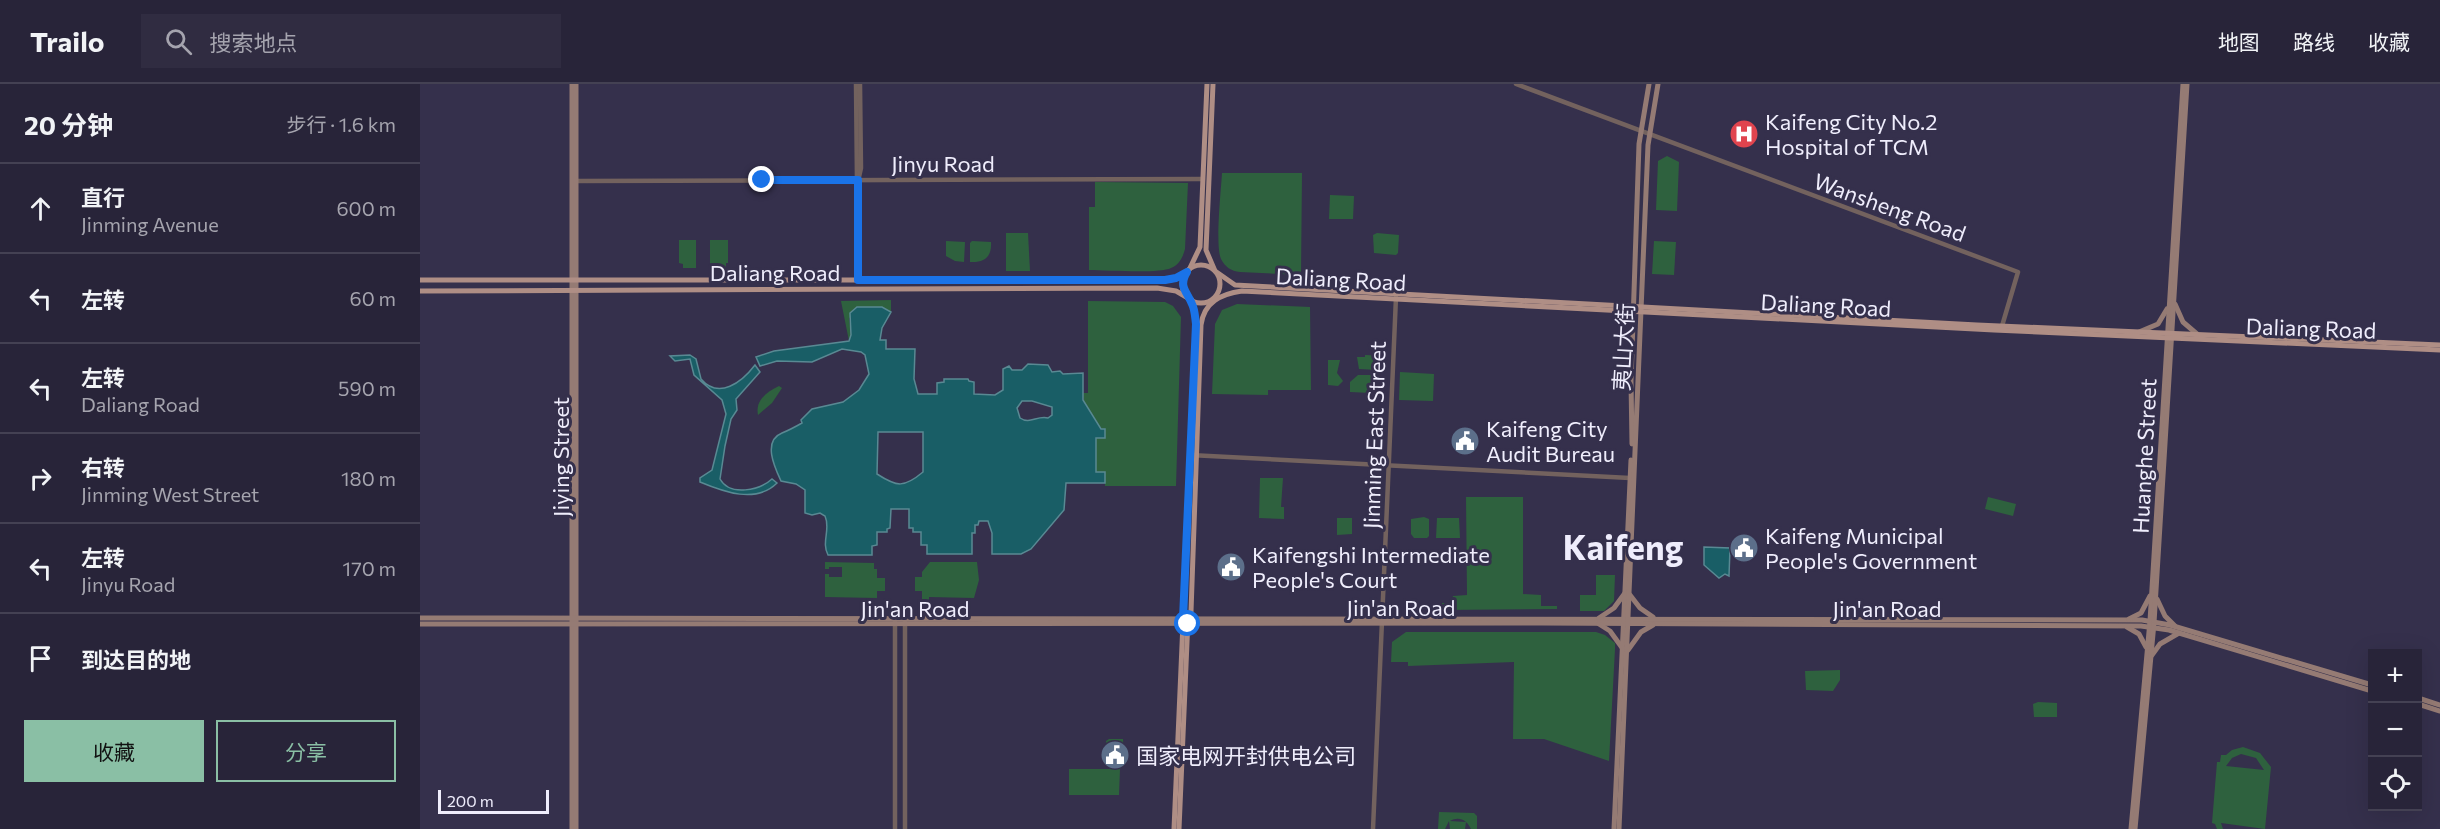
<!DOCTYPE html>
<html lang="zh">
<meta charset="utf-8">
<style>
:root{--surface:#282439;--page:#302c41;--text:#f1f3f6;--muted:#a5a4ae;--line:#444153;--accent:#8abfa5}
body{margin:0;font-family:Commissioner,"Noto Sans SC",sans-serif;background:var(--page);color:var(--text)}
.controls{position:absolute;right:18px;bottom:18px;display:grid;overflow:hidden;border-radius:0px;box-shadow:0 6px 24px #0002}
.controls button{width:54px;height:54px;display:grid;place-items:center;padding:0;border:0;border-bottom:2px solid var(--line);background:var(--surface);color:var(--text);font:30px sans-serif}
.scale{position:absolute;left:18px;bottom:15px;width:111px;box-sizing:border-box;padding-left:6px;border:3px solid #efedfc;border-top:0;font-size:16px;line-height:21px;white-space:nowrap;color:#efedfc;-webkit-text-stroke:4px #35304c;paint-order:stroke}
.stop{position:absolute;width:18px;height:18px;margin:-14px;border:4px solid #1a73e8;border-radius:50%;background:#fff}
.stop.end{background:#1a73e8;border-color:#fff;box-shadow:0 2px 6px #0008}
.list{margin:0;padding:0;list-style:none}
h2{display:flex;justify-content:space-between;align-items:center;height:78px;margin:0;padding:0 24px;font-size:26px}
h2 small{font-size:20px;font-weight:400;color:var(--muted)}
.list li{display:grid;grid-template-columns:39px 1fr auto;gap:18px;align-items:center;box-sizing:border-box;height:90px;padding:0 24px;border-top:2px solid var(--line)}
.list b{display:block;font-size:22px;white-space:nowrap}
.list p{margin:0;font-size:20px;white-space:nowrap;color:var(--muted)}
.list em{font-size:20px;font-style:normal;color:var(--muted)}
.actions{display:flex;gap:12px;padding:18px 24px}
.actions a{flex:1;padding:14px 0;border:2px solid var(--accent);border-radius:0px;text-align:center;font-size:21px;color:var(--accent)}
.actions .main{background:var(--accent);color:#111}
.icon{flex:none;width:33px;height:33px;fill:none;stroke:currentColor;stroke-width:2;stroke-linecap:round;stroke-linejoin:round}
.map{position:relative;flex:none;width:2020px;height:745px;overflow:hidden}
header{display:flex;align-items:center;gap:36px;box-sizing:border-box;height:84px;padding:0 30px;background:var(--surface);border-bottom:2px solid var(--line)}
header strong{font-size:28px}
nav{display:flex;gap:33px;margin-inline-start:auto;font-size:21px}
.search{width:420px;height:54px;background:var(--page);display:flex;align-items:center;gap:15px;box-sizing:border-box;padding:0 21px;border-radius:0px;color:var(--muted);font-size:22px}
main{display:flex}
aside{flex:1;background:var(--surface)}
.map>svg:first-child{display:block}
</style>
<header>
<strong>Trailo</strong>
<div class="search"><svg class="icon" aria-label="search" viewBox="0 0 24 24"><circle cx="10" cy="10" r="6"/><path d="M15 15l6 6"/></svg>搜索地点</div>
<nav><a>地图</a><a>路线</a><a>收藏</a></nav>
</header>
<main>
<aside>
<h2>20 分钟<small>步行 · 1.6 km</small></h2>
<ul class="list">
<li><svg class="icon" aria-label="ahead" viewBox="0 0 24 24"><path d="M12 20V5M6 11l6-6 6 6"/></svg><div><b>直行</b><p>Jinming Avenue</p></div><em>600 m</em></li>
<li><svg class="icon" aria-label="left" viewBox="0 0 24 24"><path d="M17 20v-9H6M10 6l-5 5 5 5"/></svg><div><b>左转</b></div><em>60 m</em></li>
<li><svg class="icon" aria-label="left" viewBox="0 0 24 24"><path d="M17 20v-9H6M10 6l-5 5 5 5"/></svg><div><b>左转</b><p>Daliang Road</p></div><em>590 m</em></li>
<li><svg class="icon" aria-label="right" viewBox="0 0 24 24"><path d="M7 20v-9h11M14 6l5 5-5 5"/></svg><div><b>右转</b><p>Jinming West Street</p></div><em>180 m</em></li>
<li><svg class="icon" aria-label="left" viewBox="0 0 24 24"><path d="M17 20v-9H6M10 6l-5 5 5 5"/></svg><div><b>左转</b><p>Jinyu Road</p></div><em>170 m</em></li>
<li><svg class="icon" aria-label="arrive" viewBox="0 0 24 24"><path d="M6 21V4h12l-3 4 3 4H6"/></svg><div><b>到达目的地</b></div></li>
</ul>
<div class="actions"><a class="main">收藏</a><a>分享</a></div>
</aside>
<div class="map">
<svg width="2020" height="745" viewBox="0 0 2020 745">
<rect width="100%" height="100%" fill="#35304c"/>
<g fill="#2e613e" fill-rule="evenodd">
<path d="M1247,72L1259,78L1257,127L1236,126L1238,77Z"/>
<path d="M802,89H882L881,191L820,188C811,187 805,183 801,175C795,162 801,107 802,89Z"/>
<path d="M675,98L768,99L765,165C763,173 759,181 751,184C739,190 686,186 669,186V123H675Z"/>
<path d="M910,111L934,112L933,135H909Z"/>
<path d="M586,149H608L610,187H586Z"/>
<path d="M957,149L979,151L978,169L976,171L954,169L953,151Z"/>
<path d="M259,156H276V184H263V180L259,179Z"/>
<path d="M290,156H308V179H306V185H290Z"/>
<path d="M526,157L545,158L544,178L535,177L526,172Z"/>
<path d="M552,157L571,158C572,172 565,179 550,178V159Z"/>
<path d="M1234,157L1256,158L1254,191L1232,190Z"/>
<path d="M471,216V228L464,225L429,234L431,251L429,257L421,217Z"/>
<path d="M668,217L745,218L753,222L761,233L756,402H685V389L676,388V354L685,345L681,346L664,317L663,309H668Z"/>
<path d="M817,220L890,223L891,306H848V311L792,310L795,240L802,226Z"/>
<path d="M945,271L965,272V281H959L958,286L939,285L937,273H945Z"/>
<path d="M908,276H920L917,289L923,297L918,302L908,301Z"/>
<path d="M980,288L1014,290L1013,317L979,316Z"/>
<path d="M938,291H951V309L930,308V298Z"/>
<path d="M359,302L362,304L352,319L338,331C335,316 347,308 359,302Z"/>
<path d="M840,394H863L861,423H864V435L839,434Z"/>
<path d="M1046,413H1103V510L1121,511V522H1137V525L1020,526L1022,519H1031L1033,512L1047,511Z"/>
<path d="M1568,413L1596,420L1593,432L1565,425Z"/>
<path d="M1004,433L1009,435V452L1007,454H994L991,450V435Z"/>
<path d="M917,434H932V450L917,451Z"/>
<path d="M1017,434H1039L1040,454H1016Z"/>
<path d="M405,478L454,479V485H457V494H465V507H457V514L405,513V490H409V493H422V483H409V485H405Z"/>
<path d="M510,478H557L559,496L554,514L509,513V517H502V507H495V493H502V488Z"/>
<path d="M1176,491H1195L1194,517L1184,527H1160V511H1176Z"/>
<path d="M986,548H1176L1185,551L1195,559V565L1189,677L1124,655H1093L1094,578L988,582V578H971L972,558Z"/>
<path d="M1420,586V596L1413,607L1386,606L1385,587Z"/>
<path d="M1618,618L1637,619V633H1614L1613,620Z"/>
<path d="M689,655H703L704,676H687L686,657Z"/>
<path d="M1823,663L1840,669L1851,683L1845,745L1801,739L1803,745H1797L1795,740L1792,739L1797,678H1800L1801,671H1806L1812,666ZM1821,670L1836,674L1844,686L1806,682L1812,674Z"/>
<path d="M649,685H700L699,711H649Z"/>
<path d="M1019,728L1054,729L1057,732V745H1051C1047,736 1039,732 1030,737L1046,738L1045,745H1030L1029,737L1025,745H1018Z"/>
</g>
<g fill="#195e66" stroke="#598993" stroke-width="1.5" fill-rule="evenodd">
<path d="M437,223H462L471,228L462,244L460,256H466V265H495L494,295L498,310H517V299L524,298V295H548L549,297L554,298V310L575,311L583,306V285L589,282L592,286H602L608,280L628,281L632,288L640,287L643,290L663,289V316L681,345H685V354H676V388H685V399H646L644,426L611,465L601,470H572V449L568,437H559L558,441H555V449H552V470H507V461H501V448H493V444H489V425H471L470,444L467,445V448H457V461L452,462V471H408C401,458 411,445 405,432L400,429L392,431L385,429V406L376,400L361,397C355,384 342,357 362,349C367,347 375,343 382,339L381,336L392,325L423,318L439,306L449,290L445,271L441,268L422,265L392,278L357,277L340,282L336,273L354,267L429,257L431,251L430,229ZM602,317H612L632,323V331L628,334C617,331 610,341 600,334L597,324ZM458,348H503V388C484,404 477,403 457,390Z"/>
<path d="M270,271L276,275L281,295C299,316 322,298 335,281L340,288L316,315L317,326L311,335L305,362L300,395C310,413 340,406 352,395L357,399C336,420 304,408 280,398V394L292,386L306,330L302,316L274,291L270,275L255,277L250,272Z"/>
<path d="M1284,463L1310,464L1309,492L1305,490L1299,494L1284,481Z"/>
</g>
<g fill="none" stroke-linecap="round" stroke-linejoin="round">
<g stroke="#73625e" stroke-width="4.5">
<path d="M436,0L438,196"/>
<path d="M1096,0L1598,188L1582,242"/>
<path d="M439,93L441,84L440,0"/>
<path d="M156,97L783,95"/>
<path d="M770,371L1210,394"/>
<path d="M485,538V745"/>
<path d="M475,745V538"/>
<path d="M953,745L976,213"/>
</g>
<g stroke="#957b74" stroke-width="5">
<path d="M152,0V745"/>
<path d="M156,0V745"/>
<path d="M1755,220L1763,238L1777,250"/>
<path d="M1719,248L1738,240L1747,225"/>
<path d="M1212,360L1211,297L1219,60L1229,0"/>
<path d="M1210,511L1220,524L1233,533"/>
<path d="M1737,515L1745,532L1755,542"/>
<path d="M0,534L1722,536L1750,541L1952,601"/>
<path d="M1179,534L1194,524L1205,509"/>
<path d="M1709,535L1721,529L1730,512"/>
<path d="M0,540L1121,539L1721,542L1749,546L1952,607"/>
<path d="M1179,540L1190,547L1203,565"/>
<path d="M1707,543L1719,550L1726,563"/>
<path d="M1208,566L1221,548L1233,541"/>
<path d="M1732,571L1740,560L1759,549"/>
<path d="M1998,614L2020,621"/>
<path d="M1998,620L2020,627"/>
<path d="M1194,745L1211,376"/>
<path d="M1199,745L1228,61L1238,0"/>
<path d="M1711,745L1730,537L1763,0"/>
<path d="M1715,745L1734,539L1767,0"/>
</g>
<g stroke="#af8e85" stroke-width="5">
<path d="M793,0L786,166L795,187L815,201L1557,241L2020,261"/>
<circle cx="781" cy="200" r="19"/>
<path d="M769,186L780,163L787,0"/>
<path d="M0,196H751L767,188"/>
<path d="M0,207L737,204L756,207L768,214"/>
<path d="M754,745L776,240L772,216"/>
<path d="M759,745L768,535L771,528L781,241C784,218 801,210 822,207L1574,246L2020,266"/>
</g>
</g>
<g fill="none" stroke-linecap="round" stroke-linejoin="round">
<path stroke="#1a73e8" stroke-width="8" d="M342,96H438V196H745L756,194L767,188C758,203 767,207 772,220C775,226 775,233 776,240L763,535H768V540"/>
</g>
<defs>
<g id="hospital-disc" transform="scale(1.5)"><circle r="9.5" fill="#e0444e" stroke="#35304c"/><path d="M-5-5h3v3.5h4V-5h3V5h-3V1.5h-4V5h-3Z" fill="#fff"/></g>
<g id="civic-disc" transform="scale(1.5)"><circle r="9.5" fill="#5c6f8a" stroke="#35304c"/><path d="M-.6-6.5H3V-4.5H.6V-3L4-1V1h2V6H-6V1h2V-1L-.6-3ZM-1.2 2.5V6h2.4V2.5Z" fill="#fff"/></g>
</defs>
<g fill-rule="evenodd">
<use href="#hospital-disc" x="1324" y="50"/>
<use href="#civic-disc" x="1045" y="357"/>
<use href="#civic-disc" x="1324" y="464"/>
<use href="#civic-disc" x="811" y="483"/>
<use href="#civic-disc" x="695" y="671"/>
</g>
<g text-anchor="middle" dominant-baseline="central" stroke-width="6" stroke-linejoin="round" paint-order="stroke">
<g font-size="22" fill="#efedfc" stroke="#35304c" text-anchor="start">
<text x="1345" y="37">Kaifeng City No.2<tspan x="1345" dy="25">Hospital of TCM</tspan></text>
<text x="1066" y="344">Kaifeng City<tspan x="1066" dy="25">Audit Bureau</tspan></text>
<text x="1345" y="451">Kaifeng Municipal<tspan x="1345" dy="25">People's Government</tspan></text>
<text x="832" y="470">Kaifengshi Intermediate<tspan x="832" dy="25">People's Court</tspan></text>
<text x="716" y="671">国家电网开封供电公司</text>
</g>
<g font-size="22" fill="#efedfc" stroke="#35304c">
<text x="523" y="79">Jinyu Road</text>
<text transform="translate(1470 123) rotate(20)">Wansheng Road</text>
<text x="355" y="188">Daliang Road</text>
<text transform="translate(921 195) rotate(3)">Daliang Road</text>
<text transform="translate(1406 221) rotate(3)">Daliang Road</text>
<text transform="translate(1891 244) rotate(2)">Daliang Road</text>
<text transform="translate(1203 263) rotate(-87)">夷山大街</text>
<text transform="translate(954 351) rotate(-88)">Jinming East Street</text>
<text transform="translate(1724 372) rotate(-87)">Huanghe Street</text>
<text transform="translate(140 373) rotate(-90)">Jiying Street</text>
<text x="981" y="523">Jin'an Road</text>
<text x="495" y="524">Jin'an Road</text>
<text x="1467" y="524">Jin'an Road</text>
</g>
<g font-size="34" font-weight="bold" fill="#efedfc" stroke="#35304c">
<text x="1203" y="462">Kaifeng</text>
</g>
</g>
</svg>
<div class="controls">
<button>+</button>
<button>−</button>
<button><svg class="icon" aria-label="locate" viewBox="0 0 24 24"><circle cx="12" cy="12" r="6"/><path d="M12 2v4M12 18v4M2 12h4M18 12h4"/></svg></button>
</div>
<div class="scale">200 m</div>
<div class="stop" style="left:768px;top:540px"></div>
<div class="stop end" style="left:342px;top:96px"></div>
</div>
</main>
